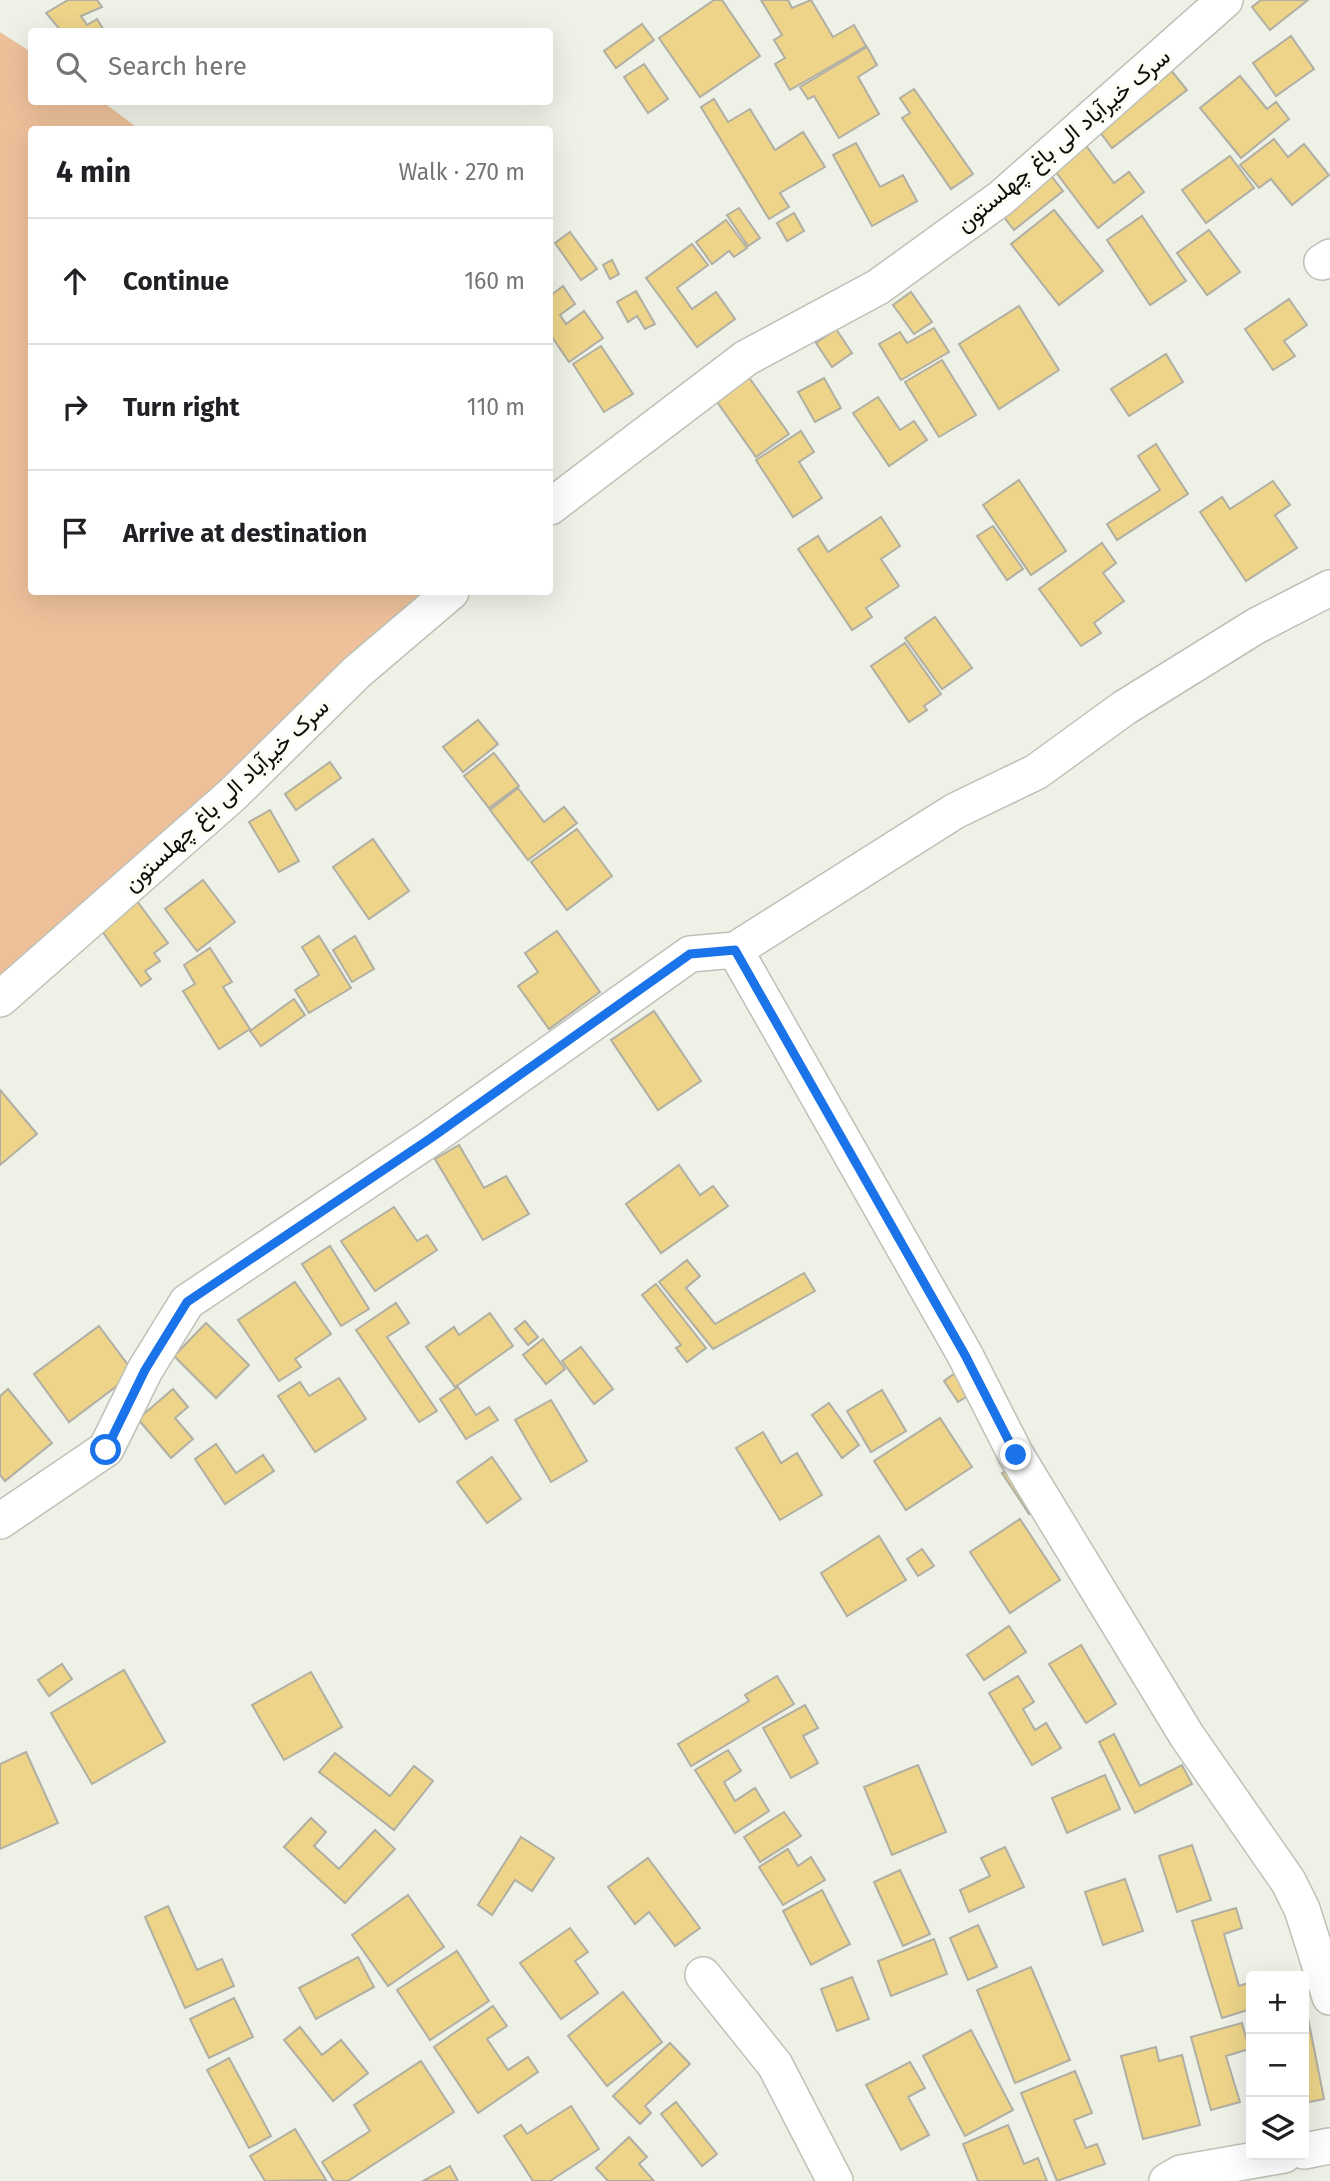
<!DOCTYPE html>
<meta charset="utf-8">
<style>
:root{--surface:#fff;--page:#f2f2f2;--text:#202124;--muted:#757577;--line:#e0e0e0}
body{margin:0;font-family:"Fira Sans",Vazirmatn,sans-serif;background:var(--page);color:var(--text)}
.controls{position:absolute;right:21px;bottom:21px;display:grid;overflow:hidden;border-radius:7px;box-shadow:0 7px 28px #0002}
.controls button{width:63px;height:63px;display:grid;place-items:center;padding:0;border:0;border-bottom:2px solid var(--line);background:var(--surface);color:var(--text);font:35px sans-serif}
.stop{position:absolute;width:21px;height:21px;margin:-16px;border:5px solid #1a73e8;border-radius:50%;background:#fff}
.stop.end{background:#1a73e8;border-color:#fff;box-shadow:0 2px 7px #0008}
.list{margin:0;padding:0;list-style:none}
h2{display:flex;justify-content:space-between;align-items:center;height:91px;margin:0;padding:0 28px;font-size:30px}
h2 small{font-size:23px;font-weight:400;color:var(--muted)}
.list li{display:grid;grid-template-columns:46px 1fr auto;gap:21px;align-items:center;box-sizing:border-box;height:126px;padding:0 28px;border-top:2px solid var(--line)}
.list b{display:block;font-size:26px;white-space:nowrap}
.list em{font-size:23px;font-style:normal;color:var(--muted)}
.icon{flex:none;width:38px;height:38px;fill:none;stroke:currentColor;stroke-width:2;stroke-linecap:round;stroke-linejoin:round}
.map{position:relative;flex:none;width:1330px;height:2181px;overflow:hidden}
.search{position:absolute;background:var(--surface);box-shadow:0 7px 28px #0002;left:28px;top:28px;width:525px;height:77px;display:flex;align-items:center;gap:18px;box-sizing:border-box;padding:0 24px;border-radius:7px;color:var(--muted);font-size:26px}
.panel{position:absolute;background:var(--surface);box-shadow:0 7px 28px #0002;left:28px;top:126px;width:525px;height:469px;border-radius:7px}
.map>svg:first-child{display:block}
</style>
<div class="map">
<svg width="1330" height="2181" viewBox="0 0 1330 2181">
<rect width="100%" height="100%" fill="#edf1e6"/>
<path fill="#edc09a" d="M0,32L31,52L32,102H103L139,129L32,130V592H451L0,999Z"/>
<g fill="#edd489" stroke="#b1aea4" stroke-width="2">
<path d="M68,0H97L102,7L81,16L87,25L97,19L105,32H62L46,13Z"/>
<path d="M714,0H722L760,56L700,97L659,38Z"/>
<path d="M761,0H788L792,8L811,0L833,37L854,25L866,46L790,90L775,64L785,58L774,40L782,35Z"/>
<path d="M1261,0H1308L1270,30L1252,7Z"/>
<path d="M642,24L654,40L616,68L604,51Z"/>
<path d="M1291,36L1314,69L1276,96L1253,63Z"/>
<path d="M867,47L877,65L858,77L879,114L839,138L814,96L808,99L800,87Z"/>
<path d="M644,64L668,99L648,113L624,77Z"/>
<path d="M1170,69L1187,90L1112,148L1096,127Z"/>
<path d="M1240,76L1267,109L1276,102L1289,119L1241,158L1200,108Z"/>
<path d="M914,89L973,174L951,189L902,118L910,113L900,98Z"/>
<path d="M714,99L728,122L750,109L775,150L803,132L825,167L780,193L789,207L769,219L701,107Z"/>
<path d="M1274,139L1288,157L1304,144L1329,175L1292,205L1271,179L1259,188L1240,165Z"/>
<path d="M856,143L880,187L903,175L917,201L872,226L833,155Z"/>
<path d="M1084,143L1114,183L1129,172L1144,192L1098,228L1052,167Z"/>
<path d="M1230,156L1254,188L1206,223L1182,190Z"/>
<path d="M1049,173L1063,191L1014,230L1000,212Z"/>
<path d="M739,208L760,238L748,246L727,215Z"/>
<path d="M1054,210L1103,271L1059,305L1011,244Z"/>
<path d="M794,213L804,231L787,241L777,223Z"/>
<path d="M1142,216L1186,281L1150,305L1107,240Z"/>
<path d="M726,220L747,248L734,257L729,251L712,264L696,242Z"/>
<path d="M1209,230L1240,272L1207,295L1177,253Z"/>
<path d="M570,232L597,269L581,280L555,243Z"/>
<path d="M692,244L708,265L677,288L692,309L716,292L735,319L697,347L646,278Z"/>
<path d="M612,260L619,274L610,279L603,265Z"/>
<path d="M563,286L575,304L560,315L566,324L584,311L603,338L569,362L550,334V296Z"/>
<path d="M636,291L655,324L645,329L637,316L628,322L617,302Z"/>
<path d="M911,292L932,322L914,334L893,305Z"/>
<path d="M1289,299L1307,325L1284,341L1295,356L1273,370L1245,329Z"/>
<path d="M1019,306L1059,370L999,409L959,344Z"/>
<path d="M934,328L949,352L901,380L879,344L900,332L907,343Z"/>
<path d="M836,329L852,353L832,367L816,343Z"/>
<path d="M601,346L633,394L604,412L573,364Z"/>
<path d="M1166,354L1183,382L1129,416L1111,389Z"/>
<path d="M942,360L976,415L939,437L905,382Z"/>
<path d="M748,376L789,434L756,457L715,399Z"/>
<path d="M824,378L841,408L815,422L798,392Z"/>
<path d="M878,397L900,430L914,421L927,440L889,466L853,413Z"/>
<path d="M801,431L814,452L799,462L822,498L793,517L756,460Z"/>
<path d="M1156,444L1188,494L1117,540L1107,524L1160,490L1138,456Z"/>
<path d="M1019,480L1066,551L1031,575L983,505Z"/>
<path d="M1273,481L1290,505L1275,515L1297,548L1246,581L1200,512L1222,497L1230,509Z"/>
<path d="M881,517L900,546L881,559L899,586L866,608L872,617L852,630L798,549L818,536L828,552Z"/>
<path d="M993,526L1023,569L1007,580L977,536Z"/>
<path d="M1102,543L1116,563L1103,573L1124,601L1094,623L1101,633L1081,646L1039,589Z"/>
<path d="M935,617L972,668L942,689L905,638Z"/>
<path d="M905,643L941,694L924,706L927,710L909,722L871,666Z"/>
<path d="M478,720L498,744L463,772L443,747Z"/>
<path d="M494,753L519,786L489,808L464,776Z"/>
<path d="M330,762L341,778L296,810L285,794Z"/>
<path d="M518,788L544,822L564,807L577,823L528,860L490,810Z"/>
<path d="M270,810L299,861L279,872L249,822Z"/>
<path d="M577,829L612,876L567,910L531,862Z"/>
<path d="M373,839L409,891L369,919L333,867Z"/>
<path d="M203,880L235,922L197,951L165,909Z"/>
<path d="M134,897L168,943L154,953L160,961L145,971L151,979L141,986L97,924Z"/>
<path d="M557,931L600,992L549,1029L518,986L538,972L525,953Z"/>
<path d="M319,936L351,988L309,1013L295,990L319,975L302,947Z"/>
<path d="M355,936L374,969L352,982L333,950Z"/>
<path d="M210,948L232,982L223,987L250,1029L219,1049L183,991L195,984L184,965Z"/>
<path d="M294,999L305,1015L261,1046L250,1031Z"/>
<path d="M654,1011L701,1081L658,1110L611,1040Z"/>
<path d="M0,1090L37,1134L0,1165Z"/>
<path d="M459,1145L484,1188L506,1176L529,1214L483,1240L435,1159Z"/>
<path d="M679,1165L700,1195L713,1186L728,1206L661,1253L626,1204Z"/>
<path d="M394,1207L417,1241L427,1235L437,1250L375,1291L341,1241Z"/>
<path d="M330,1246L369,1309L341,1326L302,1264Z"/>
<path d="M687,1260L700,1276L686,1288L715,1324L804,1273L815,1291L713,1349L659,1282Z"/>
<path d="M295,1282L331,1334L295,1359L301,1367L279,1381L238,1320Z"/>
<path d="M656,1284L706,1348L687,1362L676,1348L681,1345L642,1295Z"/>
<path d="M396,1303L409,1323L387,1337L437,1411L419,1422L356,1330Z"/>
<path d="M490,1313L513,1346L455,1387L426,1347L454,1327L459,1335Z"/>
<path d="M525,1321L538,1337L528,1345L515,1329Z"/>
<path d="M206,1323L249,1365L216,1398L174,1356Z"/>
<path d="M99,1326L134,1373L69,1422L34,1374Z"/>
<path d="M543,1339L565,1369L546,1384L523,1355Z"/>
<path d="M581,1347L613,1389L594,1404L562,1361Z"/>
<path d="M962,1368L977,1390L958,1402L944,1381Z"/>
<path d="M339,1378L366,1419L315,1452L278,1396L300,1382L309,1396Z"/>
<path d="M458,1387L476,1415L489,1407L498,1420L466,1439L440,1399Z"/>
<path d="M8,1389L52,1443L5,1481L0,1475V1396Z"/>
<path d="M173,1389L188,1407L175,1418L193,1439L171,1458L138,1419Z"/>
<path d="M882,1390L906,1431L871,1452L847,1411Z"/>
<path d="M551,1400L587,1461L551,1482L515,1420Z"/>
<path d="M829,1403L859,1445L842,1458L812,1415Z"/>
<path d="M940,1418L972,1467L906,1510L874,1461Z"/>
<path d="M763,1432L781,1463L797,1453L822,1495L780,1520L736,1448Z"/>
<path d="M216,1444L236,1473L263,1455L274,1471L225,1504L195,1459Z"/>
<path d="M492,1457L521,1499L487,1523L457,1482Z"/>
<path d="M1015,1465L1042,1505L1029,1514L1002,1473Z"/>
<path d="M1020,1519L1060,1580L1010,1613L970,1552Z"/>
<path d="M879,1536L906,1580L847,1616L821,1573Z"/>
<path d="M922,1549L934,1566L918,1576L907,1559Z"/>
<path d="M1009,1626L1026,1652L984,1680L967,1655Z"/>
<path d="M1081,1645L1116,1704L1086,1723L1049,1664Z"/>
<path d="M62,1664L72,1679L49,1696L38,1680Z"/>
<path d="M124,1670L165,1742L92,1784L51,1713Z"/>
<path d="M311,1672L342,1727L284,1760L252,1705Z"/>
<path d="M777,1676L794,1704L691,1766L678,1744L749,1701L745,1695Z"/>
<path d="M1018,1676L1034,1702L1023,1709L1035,1730L1046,1723L1061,1748L1032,1765L989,1693Z"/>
<path d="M805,1705L818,1728L803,1736L818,1763L791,1778L763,1728Z"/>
<path d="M1114,1734L1140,1786L1182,1765L1192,1784L1135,1813L1099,1742Z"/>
<path d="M728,1750L741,1771L724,1782L735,1801L755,1788L769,1811L735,1833L695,1770Z"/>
<path d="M26,1752L58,1823L0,1849V1764Z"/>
<path d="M335,1753L390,1796L414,1766L433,1781L394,1830L319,1772Z"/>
<path d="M918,1765L946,1832L892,1855L864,1787Z"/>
<path d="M1105,1775L1120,1809L1067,1833L1052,1798Z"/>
<path d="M784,1812L801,1836L760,1862L744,1837Z"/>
<path d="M311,1818L326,1832L314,1846L339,1869L375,1830L395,1849L345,1903L284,1847Z"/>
<path d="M521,1837L554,1858L532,1891L515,1880L492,1915L478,1905Z"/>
<path d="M1192,1845L1211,1900L1177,1912L1159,1856Z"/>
<path d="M1005,1847L1024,1887L969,1912L960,1890L990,1876L981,1858Z"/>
<path d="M788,1849L798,1866L811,1857L825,1880L783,1905L759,1867Z"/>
<path d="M648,1858L700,1928L675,1946L649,1912L635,1924L608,1887Z"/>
<path d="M900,1870L930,1934L903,1946L874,1882Z"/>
<path d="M1125,1879L1143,1931L1103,1945L1085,1892Z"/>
<path d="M822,1890L850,1944L811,1965L783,1911Z"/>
<path d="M408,1895L444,1947L388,1986L352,1935Z"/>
<path d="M168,1906L197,1970L222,1959L234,1986L185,2008L145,1917Z"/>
<path d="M1236,1908L1242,1928L1224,1934L1239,1986L1251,1982V2009L1222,2018L1192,1921Z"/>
<path d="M978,1925L997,1967L968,1980L950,1938Z"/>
<path d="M570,1928L588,1952L575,1961L598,1993L561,2019L520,1963Z"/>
<path d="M934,1939L947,1974L891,1996L878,1961Z"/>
<path d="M457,1951L489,2001L430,2040L397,1990Z"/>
<path d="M358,1957L374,1987L316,2019L299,1988Z"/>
<path d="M1031,1967L1070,2060L1015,2083L977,1990Z"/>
<path d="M852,1977L869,2019L837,2031L821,1989Z"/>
<path d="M623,1992L662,2042L607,2086L568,2036Z"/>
<path d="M234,1998L253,2037L209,2058L190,2019Z"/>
<path d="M493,2006L507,2026L487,2039L508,2070L528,2057L538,2072L478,2113L434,2047Z"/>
<path d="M1306,2008L1324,2099L1304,2103V2009Z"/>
<path d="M1242,2023L1249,2049L1226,2056L1240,2102L1211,2110L1191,2037Z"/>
<path d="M300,2027L322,2055L341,2040L368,2073L333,2101L284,2040Z"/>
<path d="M971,2030L1013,2110L965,2136L923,2056Z"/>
<path d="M670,2043L690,2064L645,2106L651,2113L640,2124L613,2096Z"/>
<path d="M1156,2047L1159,2061L1182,2055L1200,2125L1143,2139L1121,2056Z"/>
<path d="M229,2058L271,2136L249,2148L207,2070Z"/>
<path d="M421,2061L454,2112L348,2181H334L322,2162L370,2131L354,2105Z"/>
<path d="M910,2062L925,2088L908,2097L929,2135L901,2150L866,2085Z"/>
<path d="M1075,2071L1092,2113L1074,2120L1086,2148L1097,2144L1105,2164L1057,2181L1021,2093Z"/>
<path d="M676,2102L717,2154L702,2166L661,2114Z"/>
<path d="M571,2106L599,2149L550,2181H533L504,2136L521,2125L527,2134Z"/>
<path d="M1008,2125L1024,2164L1038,2158L1047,2181H978L963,2144Z"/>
<path d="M295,2129L326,2180L265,2181L250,2156Z"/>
<path d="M629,2137L647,2157L639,2164L654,2181H608L596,2168Z"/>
<path d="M450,2166L458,2181H423Z"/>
</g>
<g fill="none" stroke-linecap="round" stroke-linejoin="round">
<g stroke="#bec1b7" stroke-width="38">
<g id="minor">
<path d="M1322,262L1330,257"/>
<path d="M550,507L746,358L878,287L1001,198L1225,0"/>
<path d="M735,950L965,1355L1016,1455L1187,1736L1288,1881L1302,1909L1330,1997"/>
<path d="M0,999L232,795L357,672L451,592"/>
<path d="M0,1521L106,1449L145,1370L187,1302L431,1138L690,954L735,950L955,811L1036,772L1124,708L1256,626L1330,588"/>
<path d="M703,1975L775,2065L835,2181"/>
<path d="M1304,2151L1330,2146"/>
<path d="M1167,2181L1181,2173L1284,2155"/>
</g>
</g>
<use href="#minor" stroke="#fff" stroke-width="35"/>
</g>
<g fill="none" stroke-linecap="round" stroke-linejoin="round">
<path stroke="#1a73e8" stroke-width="9" d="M106,1450L145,1370L187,1302L431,1138L690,954L735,950L965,1355L1016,1455"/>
</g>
<g text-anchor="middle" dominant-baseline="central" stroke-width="7" stroke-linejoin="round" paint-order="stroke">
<g font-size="23" fill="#0d0e0a" stroke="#fbfef4">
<text transform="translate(1063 140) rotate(-40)">سرک خیرآباد الی باغ چهلستون</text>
<text transform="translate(226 795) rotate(-43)">سرک خیرآباد الی باغ چهلستون</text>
</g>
</g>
</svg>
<div class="controls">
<button>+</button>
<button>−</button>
<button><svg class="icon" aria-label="layers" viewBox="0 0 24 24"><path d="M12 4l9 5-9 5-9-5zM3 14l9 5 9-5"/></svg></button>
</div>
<div class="stop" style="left:106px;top:1450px"></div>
<div class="stop end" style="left:1016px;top:1455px"></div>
<div class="search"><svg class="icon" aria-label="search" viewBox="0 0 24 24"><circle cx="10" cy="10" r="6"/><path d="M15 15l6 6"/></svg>Search here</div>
<section class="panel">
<h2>4 min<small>Walk · 270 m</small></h2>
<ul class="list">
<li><svg class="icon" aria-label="ahead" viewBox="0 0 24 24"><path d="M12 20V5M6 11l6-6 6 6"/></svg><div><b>Continue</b></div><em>160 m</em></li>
<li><svg class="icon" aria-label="right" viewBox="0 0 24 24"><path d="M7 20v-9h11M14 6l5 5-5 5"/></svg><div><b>Turn right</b></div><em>110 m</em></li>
<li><svg class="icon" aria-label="arrive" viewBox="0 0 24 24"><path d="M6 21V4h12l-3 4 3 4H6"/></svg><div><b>Arrive at destination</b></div></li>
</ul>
</section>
</div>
